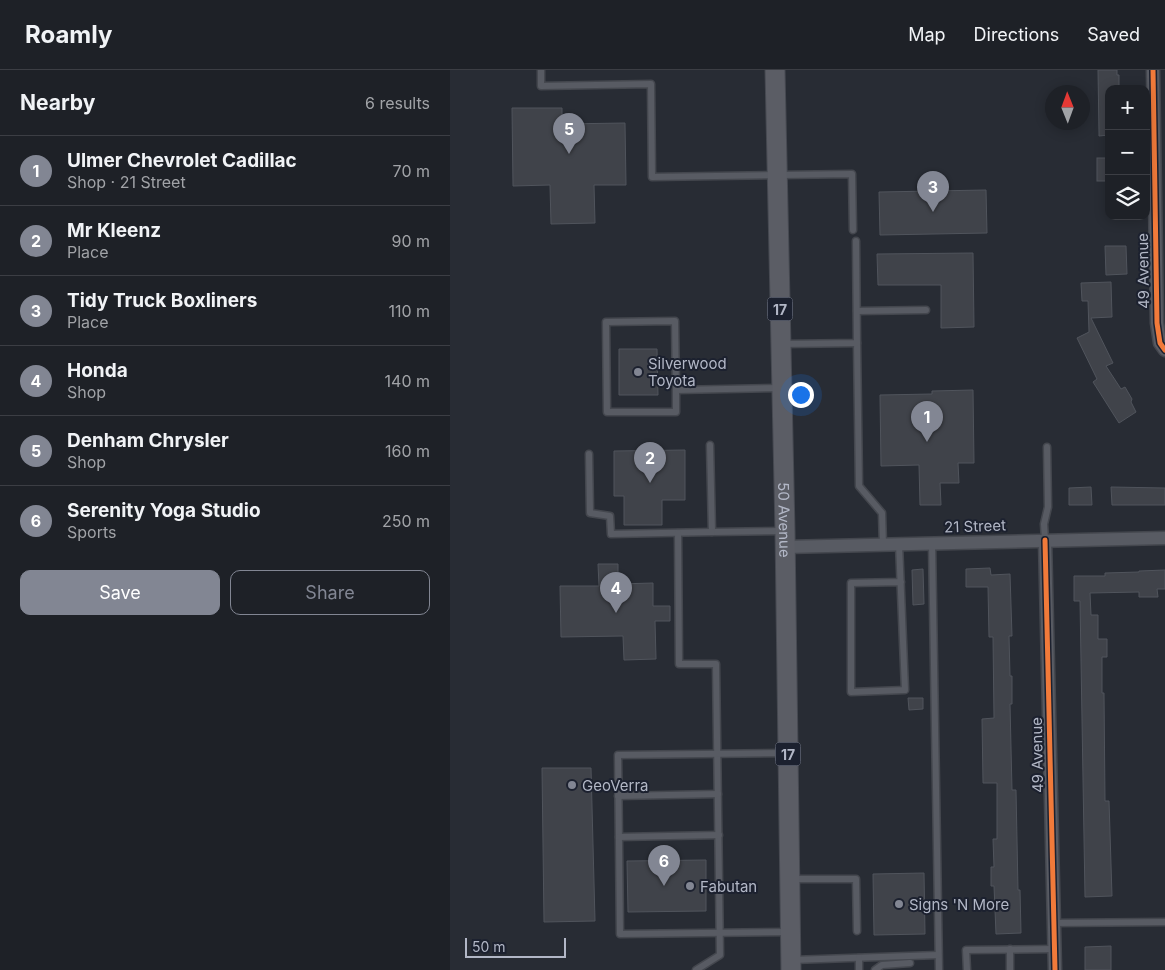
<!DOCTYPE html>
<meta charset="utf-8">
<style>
:root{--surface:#1e2127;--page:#26292f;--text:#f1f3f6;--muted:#a1a3a7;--line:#3c3e44;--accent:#828693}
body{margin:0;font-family:Inter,sans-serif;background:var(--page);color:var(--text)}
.controls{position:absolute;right:15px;top:15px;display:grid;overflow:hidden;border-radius:10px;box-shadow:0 2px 12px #0003}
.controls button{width:45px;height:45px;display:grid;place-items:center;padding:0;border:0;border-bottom:1px solid var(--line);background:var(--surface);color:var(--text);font:25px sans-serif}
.compass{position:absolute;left:595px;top:15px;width:45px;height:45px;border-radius:50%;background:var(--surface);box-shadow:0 2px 12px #0003;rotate:359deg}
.scale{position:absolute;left:15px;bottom:12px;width:101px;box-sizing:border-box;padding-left:5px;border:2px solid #b2b7c6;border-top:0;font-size:14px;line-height:18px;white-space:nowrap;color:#b2b7c6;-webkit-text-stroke:4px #1c212f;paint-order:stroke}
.you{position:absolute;left:350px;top:324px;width:18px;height:18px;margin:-12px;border:4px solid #fff;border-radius:50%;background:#1a73e8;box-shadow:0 0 0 8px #1a73e833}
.badge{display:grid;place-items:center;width:32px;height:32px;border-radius:50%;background:var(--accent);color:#fff;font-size:16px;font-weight:700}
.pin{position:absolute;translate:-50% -41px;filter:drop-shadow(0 1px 2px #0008)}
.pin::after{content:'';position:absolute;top:26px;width:18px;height:15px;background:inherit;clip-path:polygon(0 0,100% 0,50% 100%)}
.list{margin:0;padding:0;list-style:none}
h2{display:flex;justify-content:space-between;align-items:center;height:65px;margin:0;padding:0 20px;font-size:21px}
h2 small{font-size:16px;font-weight:400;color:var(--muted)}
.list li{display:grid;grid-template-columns:32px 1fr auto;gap:15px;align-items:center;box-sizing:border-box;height:70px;padding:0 20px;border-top:1px solid var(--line)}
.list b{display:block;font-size:19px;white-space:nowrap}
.list p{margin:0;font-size:16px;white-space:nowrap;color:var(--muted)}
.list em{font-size:16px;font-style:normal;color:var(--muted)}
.actions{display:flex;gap:10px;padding:15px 20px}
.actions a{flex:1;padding:11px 0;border:1px solid var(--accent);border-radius:10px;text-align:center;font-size:18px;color:var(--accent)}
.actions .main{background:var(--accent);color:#fff}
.icon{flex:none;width:28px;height:28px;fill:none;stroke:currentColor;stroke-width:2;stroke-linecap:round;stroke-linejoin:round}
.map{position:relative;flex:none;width:715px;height:900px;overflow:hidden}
header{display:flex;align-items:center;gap:30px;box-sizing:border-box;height:70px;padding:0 25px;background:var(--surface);border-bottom:1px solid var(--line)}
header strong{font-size:24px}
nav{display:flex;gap:28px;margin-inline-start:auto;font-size:18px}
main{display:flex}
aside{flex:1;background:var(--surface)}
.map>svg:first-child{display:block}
</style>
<header>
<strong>Roamly</strong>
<nav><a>Map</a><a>Directions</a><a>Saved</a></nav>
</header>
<main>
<aside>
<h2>Nearby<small>6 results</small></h2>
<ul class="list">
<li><span class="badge">1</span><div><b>Ulmer Chevrolet Cadillac</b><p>Shop · 21 Street</p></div><em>70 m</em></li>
<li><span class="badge">2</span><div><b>Mr Kleenz</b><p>Place</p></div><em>90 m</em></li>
<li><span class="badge">3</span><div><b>Tidy Truck Boxliners</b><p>Place</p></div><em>110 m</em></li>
<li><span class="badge">4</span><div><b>Honda</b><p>Shop</p></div><em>140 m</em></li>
<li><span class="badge">5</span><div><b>Denham Chrysler</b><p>Shop</p></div><em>160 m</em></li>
<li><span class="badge">6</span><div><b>Serenity Yoga Studio</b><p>Sports</p></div><em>250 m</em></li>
</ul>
<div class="actions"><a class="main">Save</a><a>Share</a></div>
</aside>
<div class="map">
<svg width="715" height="900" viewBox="0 0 715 900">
<rect width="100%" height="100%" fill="#282c34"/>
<g fill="#40434a" stroke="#50545c">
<path d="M648,0H667V5H669V19H659V65L649,66V64Z"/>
<path d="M62,38H112V54L175,53L176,115H144L145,153L101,154L100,115L63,116Z"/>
<rect x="647" y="88" width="12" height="23"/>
<path d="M536,120L537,163L430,165L429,122Z"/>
<path d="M655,176H676L677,204L656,205Z"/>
<path d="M523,183L524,257L491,258V215H428L427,184Z"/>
<path d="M661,212L662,247L641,248L663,293L656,296L671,319L675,317L682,329L681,332L686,342L669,353L643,312L647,309L627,268L639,262L638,231H632L631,213Z"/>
<path d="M169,279H207L208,325H169Z"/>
<path d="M523,320L524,393H508L509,413H490L491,435H470L469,395L431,396L430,325L482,324V321Z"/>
<path d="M235,380V430H212V455H174V426H164V381Z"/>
<path d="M641,417L642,435H619V418Z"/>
<path d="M661,417L715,418V435H662Z"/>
<path d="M148,494H168V514L203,513V536H220V551H205L206,589L174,590L173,566L111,567L110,516H149Z"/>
<path d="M540,498L541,505L560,504L562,566H559L560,606H562V634H560L562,720H566L568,820H570L571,863L546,864L544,816H541V797H544L543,769H547V713H533L532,649L544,648L543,567H539L538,517H516V499Z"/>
<path d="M473,499L474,534L463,535L462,500Z"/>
<path d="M715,500V519H707L708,527H689V522L640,523L641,545H648V569H657V587H652V623H654L655,731H659L662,826L635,827L630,531H624V506H655V503L689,502V501Z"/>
<path d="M458,628H473V639L459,640Z"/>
<path d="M92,698H141L145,851L94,852Z"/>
<path d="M256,790V841L178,842L177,791Z"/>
<path d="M474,803L475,864L424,865L423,804Z"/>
<path d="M661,876V900H635V877Z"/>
</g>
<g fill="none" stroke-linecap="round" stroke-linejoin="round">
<g stroke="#44474e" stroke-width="9">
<g id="lane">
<path d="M91,0V16L201,14L202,107L402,104L403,160"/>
<path d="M407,241L476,240"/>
<path d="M407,273L409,416L432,443L433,475"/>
<path d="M332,274L407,273L406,171"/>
<path d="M226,320V342H157L156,252L225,251L226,320L331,318"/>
<path d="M260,375L262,462L334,461"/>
<path d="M139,384L140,443L160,446L161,464L262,462"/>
<path d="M228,463L229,594H266L270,885L246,900"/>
<path d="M595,470L594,454L598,437L597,377"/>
<path d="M482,473L489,900"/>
<path d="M449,474L455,620L401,622V513L451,512"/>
<path d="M337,683L168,685L170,864L339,862"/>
<path d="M168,726L268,724"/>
<path d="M169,767L269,765"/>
<path d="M341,809H406L407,861"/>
<path d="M603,853L715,852"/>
<path d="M560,879V900"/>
<path d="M342,890L488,885"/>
<path d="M409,900V888"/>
<path d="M425,900L432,895L460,893"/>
<path d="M517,900L516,880L604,879"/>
</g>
</g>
<g stroke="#44474e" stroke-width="15">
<g id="street">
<path d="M703,0L707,253L710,273L715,280"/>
<path d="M595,470L605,900"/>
<path d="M335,477L715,468"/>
</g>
</g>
<g stroke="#464951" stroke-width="21">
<g id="primary">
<path id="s1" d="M325,0L335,461L341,900"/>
</g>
</g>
<use href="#lane" stroke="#585b63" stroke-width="6"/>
<use href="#street" stroke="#585b63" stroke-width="12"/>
<use href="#primary" stroke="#5b5d65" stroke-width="19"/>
<g stroke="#1c212f" stroke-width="8">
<g id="cycleway">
<path d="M703,0L707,253L710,273L715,280"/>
<path d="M595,470L605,900"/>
</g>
</g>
<use href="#cycleway" stroke="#f17a3a" stroke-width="5"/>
</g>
<g fill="#828693" stroke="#1c212f" stroke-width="2">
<circle cx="188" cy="302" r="5"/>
<circle cx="122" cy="715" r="5"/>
<circle cx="240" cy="816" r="5"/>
<circle cx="449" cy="834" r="5"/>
</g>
<g text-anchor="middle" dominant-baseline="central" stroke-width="4" stroke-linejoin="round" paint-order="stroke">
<g fill="#1c212f" stroke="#858a99" stroke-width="1">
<rect x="317.5" y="227.5" width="25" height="23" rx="4"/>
<rect x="325.5" y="672.5" width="25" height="23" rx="4"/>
</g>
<g font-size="14" font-weight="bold" fill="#b2b7c6">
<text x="330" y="239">17</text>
<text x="338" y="684">17</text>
</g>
<g font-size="15" fill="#b2b7c6" stroke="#1c212f">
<text transform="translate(693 201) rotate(-91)">49 Avenue</text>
<text stroke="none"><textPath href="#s1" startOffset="450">50 Avenue</textPath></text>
<text transform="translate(525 456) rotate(-2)">21 Street</text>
<text transform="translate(587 685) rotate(-91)">49 Avenue</text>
</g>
<g font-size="15" fill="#b2b7c6" stroke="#1c212f" text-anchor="start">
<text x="198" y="293">Silverwood<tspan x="198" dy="17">Toyota</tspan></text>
<text x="132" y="715">GeoVerra</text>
<text x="250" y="816">Fabutan</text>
<text x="459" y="834">Signs 'N More</text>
</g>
</g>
</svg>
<div class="controls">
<button>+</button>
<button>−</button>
<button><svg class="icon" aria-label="layers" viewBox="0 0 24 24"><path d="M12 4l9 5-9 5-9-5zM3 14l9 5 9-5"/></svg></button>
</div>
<svg class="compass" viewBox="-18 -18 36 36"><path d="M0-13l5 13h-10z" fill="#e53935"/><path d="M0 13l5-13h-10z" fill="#a1a3a7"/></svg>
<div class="scale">50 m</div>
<div class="you"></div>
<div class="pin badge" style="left:477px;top:372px">1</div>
<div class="pin badge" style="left:200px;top:413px">2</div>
<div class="pin badge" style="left:483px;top:142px">3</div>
<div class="pin badge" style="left:166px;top:543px">4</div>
<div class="pin badge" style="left:119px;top:84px">5</div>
<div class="pin badge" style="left:214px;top:816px">6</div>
</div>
</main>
